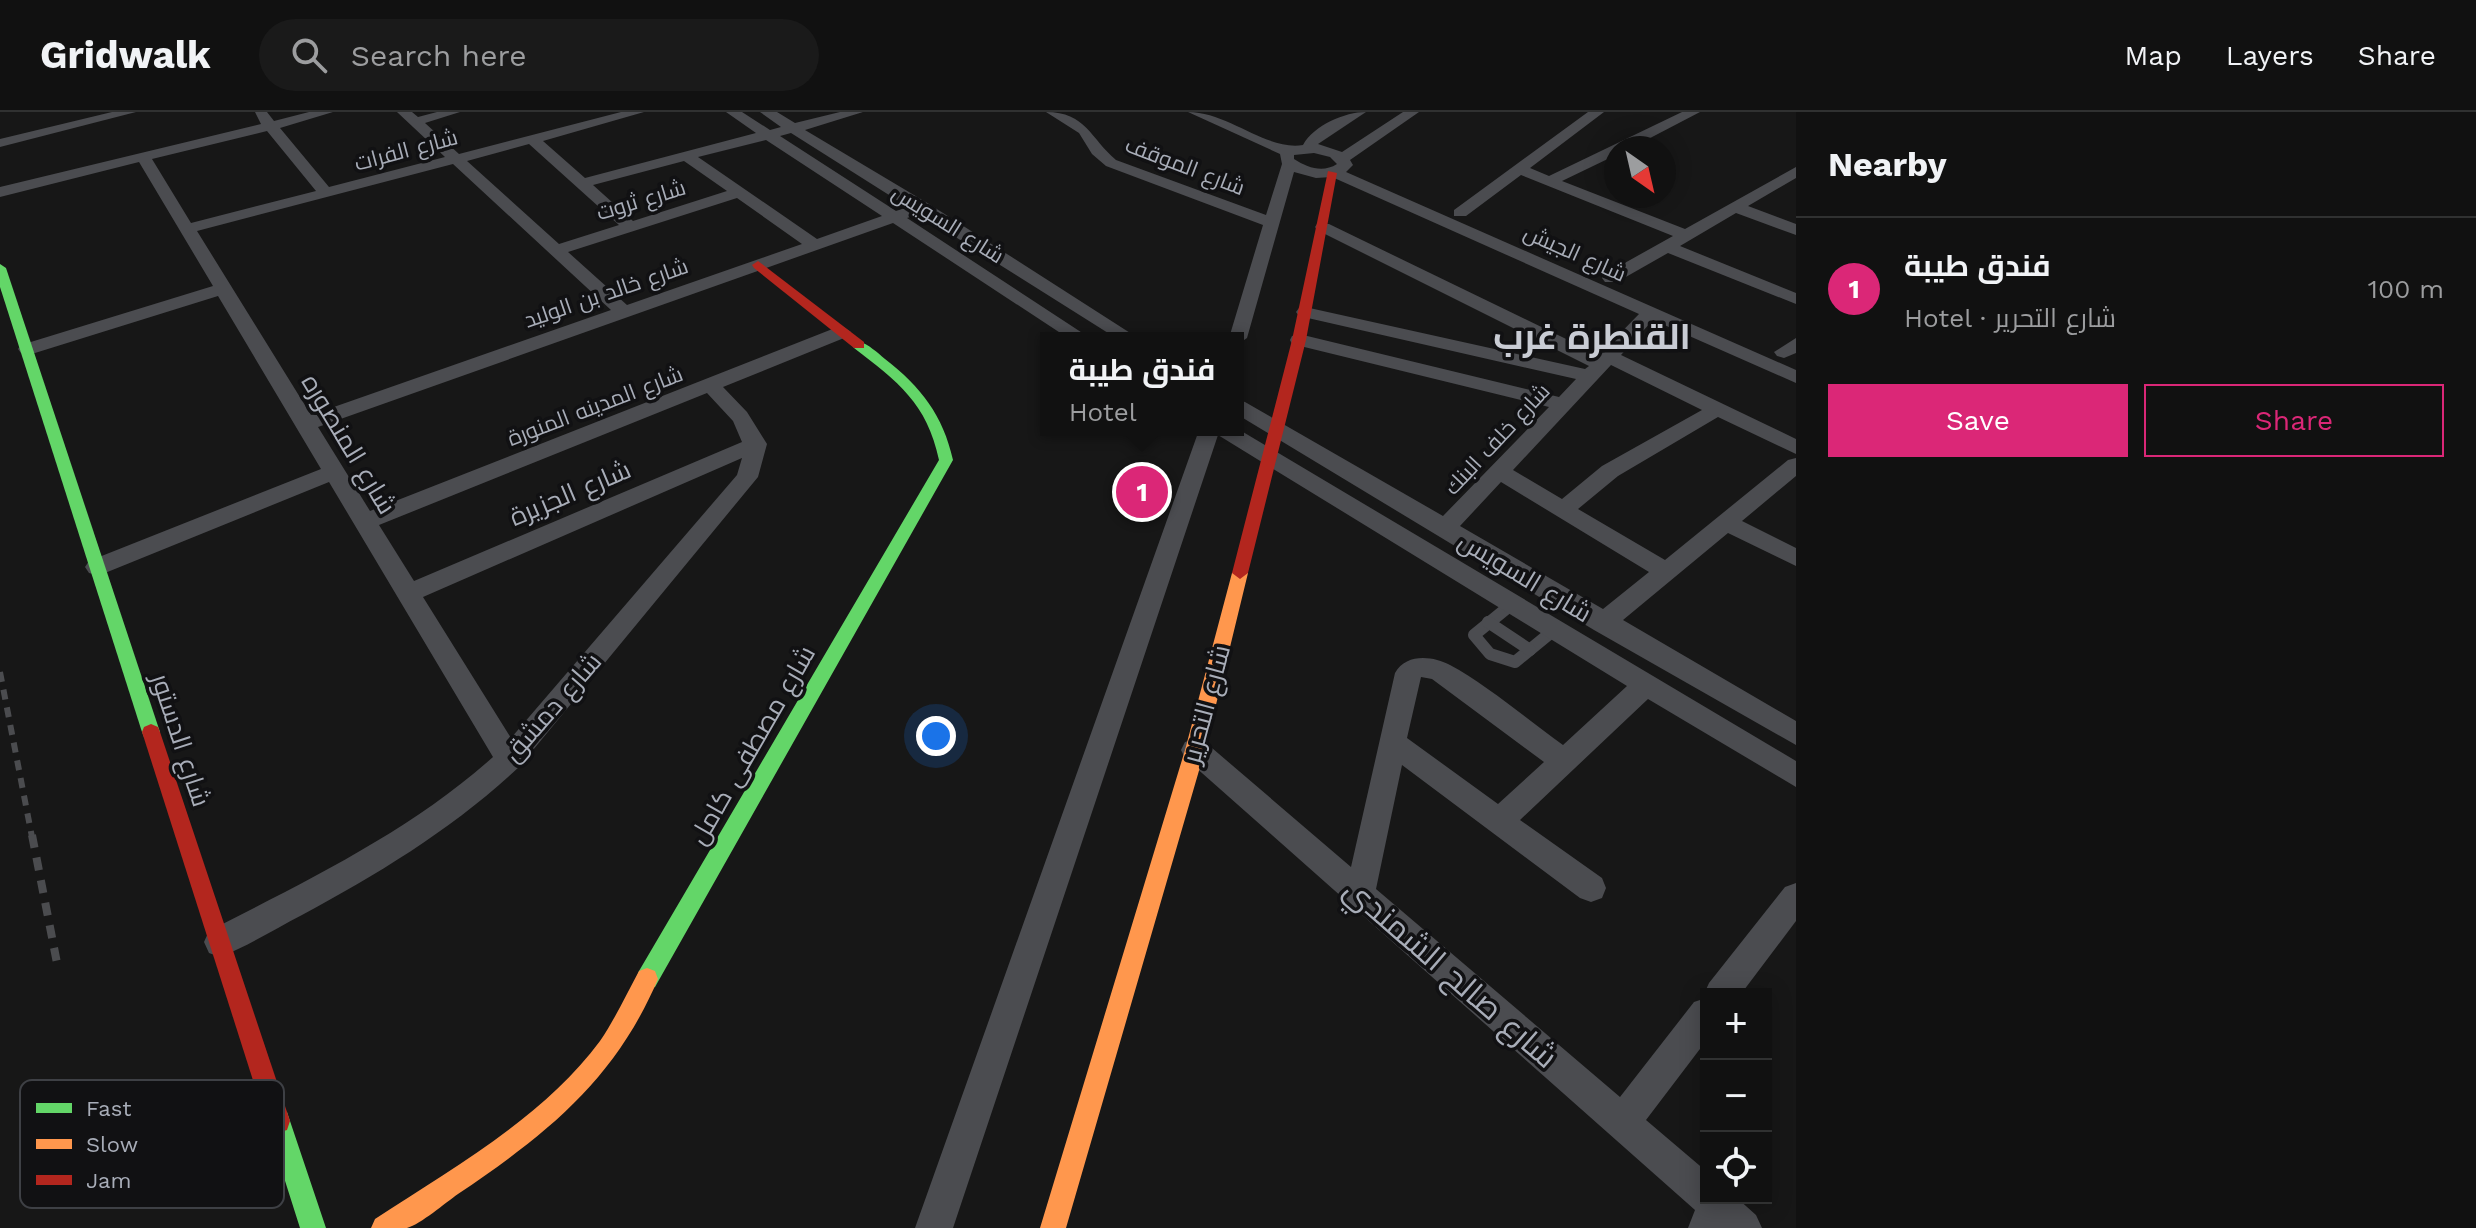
<!DOCTYPE html>
<meta charset="utf-8">
<style>
:root{--surface:#111;--page:#1a1a1a;--text:#f1f3f6;--muted:#9c9d9f;--line:#303131;--accent:#db2777}
body{margin:0;font-family:"Work Sans",Cairo,sans-serif;background:var(--page);color:var(--text)}
.controls{position:absolute;right:24px;bottom:24px;display:grid;overflow:hidden;border-radius:0px;box-shadow:0 4px 20px #0003}
.controls button{width:72px;height:72px;display:grid;place-items:center;padding:0;border:0;border-bottom:2px solid var(--line);background:var(--surface);color:var(--text);font:40px sans-serif}
.compass{position:absolute;left:1604px;top:24px;width:72px;height:72px;border-radius:50%;background:var(--surface);box-shadow:0 4px 20px #0003;rotate:146deg}
.you{position:absolute;left:936px;top:624px;width:28px;height:28px;margin:-20px;border:6px solid #fff;border-radius:50%;background:#1a73e8;box-shadow:0 0 0 12px #1a73e833}
.badge{display:grid;place-items:center;width:52px;height:52px;border-radius:50%;background:var(--accent);color:#fff;font-size:26px;font-weight:700}
.pin{position:absolute;translate:-50% -50%;border:4px solid #fff;box-shadow:0 2px 8px #0006}
.popup{position:absolute;left:1040px;top:220px;width:204px;height:104px;box-sizing:border-box;display:grid;place-content:center;border-radius:0px;background:var(--surface);filter:drop-shadow(0 2px 6px #0005);font-size:26px;white-space:nowrap;color:var(--muted)}
.popup b{font-size:30px;color:var(--text)}
.popup::after{content:'';position:absolute;left:50%;top:100%;margin-left:-16px;border:16px solid transparent;border-top-color:var(--surface)}
.list{margin:0;padding:0;list-style:none}
h2{display:flex;justify-content:space-between;align-items:center;height:104px;margin:0;padding:0 32px;font-size:34px}
h2 small{font-size:26px;font-weight:400;color:var(--muted)}
.list li{display:grid;grid-template-columns:52px 1fr auto;gap:24px;align-items:center;box-sizing:border-box;height:144px;padding:0 32px;border-top:2px solid var(--line)}
.list b{display:block;font-size:30px;white-space:nowrap}
.list p{margin:0;font-size:26px;white-space:nowrap;color:var(--muted)}
.list em{font-size:26px;font-style:normal;color:var(--muted)}
.actions{display:flex;gap:16px;padding:24px 32px}
.actions a{flex:1;padding:18px 0;border:2px solid var(--accent);border-radius:0px;text-align:center;font-size:28px;color:var(--accent)}
.actions .main{background:var(--accent);color:#fff}
.icon{flex:none;width:44px;height:44px;fill:none;stroke:currentColor;stroke-width:2;stroke-linecap:round;stroke-linejoin:round}
.map{position:relative;flex:none;width:1796px;height:1116px;overflow:hidden}
header{display:flex;align-items:center;gap:48px;box-sizing:border-box;height:112px;padding:0 40px;background:var(--surface);border-bottom:2px solid var(--line)}
header strong{font-size:38px}
nav{display:flex;gap:44px;margin-inline-start:auto;font-size:28px}
.search{width:560px;height:72px;background:var(--page);display:flex;align-items:center;gap:20px;box-sizing:border-box;padding:0 28px;border-radius:44px;color:var(--muted);font-size:30px}
main{display:flex}
aside{flex:1;background:var(--surface)}
.map>svg:first-child{display:block}
</style>
<header>
<strong>Gridwalk</strong>
<div class="search"><svg class="icon" aria-label="search" viewBox="0 0 24 24"><circle cx="10" cy="10" r="6"/><path d="M15 15l6 6"/></svg>Search here</div>
<nav><a>Map</a><a>Layers</a><a>Share</a></nav>
</header>
<main>
<div class="map">
<svg width="1796" height="1116" viewBox="0 0 1796 1116">
<rect width="100%" height="100%" fill="#171717"/>
<g fill="none" stroke-linecap="round" stroke-linejoin="round">
<g stroke="#4b4c50" stroke-width="12">
<path d="M1512,492L1474,523L1490,542L1515,550L1554,518"/>
<path d="M1488,510L1530,538"/>
</g>
<g fill="#4b4c50" fill-rule="evenodd">
<path d="M112,0H136L0,35V27Z"/>
<path d="M255,0H267L274,9L309,0H333L280,16L329,75L445,45L397,0H412L418,5L437,0H460L425,11L459,42L621,0H644L543,29L585,66L756,21L726,0H742L770,18L781,15L760,0H777L795,11L840,0H863L805,18L929,92L1138,226H1116L919,102L907,106L1090,226H1068L893,111L318,315L370,399L835,216L842,214L851,220L849,224L723,275L747,300L767,332L758,365L519,655C454,716 380,761 302,803C275,817 248,834 220,845L209,841L204,830L209,819C308,768 409,720 493,645L329,370L105,461L97,463L89,461L85,455L89,449L321,357L218,184L35,241H21L18,237L21,233L213,174L139,50L0,85V75L261,12ZM267,19L316,79L191,111L152,47ZM791,21L908,95L896,99L780,24ZM766,28L882,104L817,127L698,45ZM529,32L619,113L559,132L467,49ZM684,49L727,79L633,109L593,73ZM453,52L611,198L311,303L197,119ZM737,86L802,132L627,193L568,140ZM707,281L733,309L742,330L414,469L379,413ZM742,346L737,363L511,626L423,485Z"/>
<path d="M1046,0C1086,0 1090,26 1116,48L1266,103L1282,52L1280,42L1188,0C1229,0 1266,39 1303,33C1314,13 1345,0 1366,0L1318,32L1342,40L1403,0H1419L1350,48L1353,53L1346,60L1796,258V271L1653,208L1621,243L1796,327V342L1718,305L1618,364L1578,397L1665,448L1788,348L1796,346V364L1742,409L1796,436V454L1728,421L1623,508L1796,609V633L1594,518L1238,303V288L1245,290L1443,404L1549,295L1292,232L1290,228L1292,224L1299,222L1559,285L1576,267L1299,204L1296,200L1299,196L1305,195L1585,257L1589,254L1317,118L1315,115L1317,112H1329L1599,243L1639,202L1332,65L1316,66L1294,60L1247,226L1238,232V226H1229L1263,113L1106,54L1092,42L1079,21ZM1314,41L1330,45L1337,52C1323,61 1308,56 1294,47V43ZM1611,253L1702,298L1602,354L1562,387L1513,358ZM1501,370L1649,460L1603,497L1460,414Z"/>
<path d="M1588,0H1604L1530,56L1549,64L1682,0H1700L1631,36H1616V43L1562,69L1685,117L1796,55V66L1748,94L1796,112V123L1736,101L1680,134L1796,181V192L1668,141L1617,170H1605L1602,166L1605,162L1673,124L1521,63L1466,104H1454V98Z"/>
<path d="M1796,226V241L1784,246L1777,244L1774,240Z"/>
<path d="M1238,317L1796,649V675L1648,587L1520,708L1602,766L1606,776L1602,786L1591,790L1580,786L1402,653L1376,777L1620,985L1694,890L1706,886L1704,882L1709,871L1785,775L1796,771V809L1741,882H1706V929L1646,1008L1706,1059V1086H1737L1756,1103L1762,1116H1688L1695,1098L1185,646L1181,638L1185,630L1195,627L1205,630L1351,755L1395,561C1406,541 1433,544 1450,553C1486,572 1529,609 1563,633L1627,574L1218,323L953,1116H915L1199,318ZM1421,565L1432,567L1544,650L1498,692L1407,626Z"/>
</g>
<g fill="#63d668" fill-rule="evenodd">
<path d="M0,152L6,156L160,620L158,625H144L142,620L0,175Z"/>
<path d="M859,229C869,233 877,240 885,247C921,275 943,303 953,348L655,875L647,878L639,875L636,867L639,859L939,348C927,291 898,270 854,236L852,233Z"/>
<path d="M278,997L287,1000L290,1009L326,1116H300L266,1009L269,1000Z"/>
</g>
<g fill="#ff974d" fill-rule="evenodd">
<path d="M1240,455L1248,461L1205,638L1066,1116H1040L1185,638L1232,461Z"/>
<path d="M647,856L655,859L658,867C615,968 547,1022 458,1082C445,1091 421,1112 407,1116C397,1116 381,1116 371,1116L375,1107C453,1056 544,1005 600,929C615,907 626,883 639,859Z"/>
</g>
<g fill="#b3261e" fill-rule="evenodd">
<path d="M1328,59L1337,61L1306,228L1248,461L1240,467L1232,461L1292,228Z"/>
<path d="M758,149L864,230V236H854L754,156L752,153Z"/>
<path d="M151,612L158,615L160,620L290,1009L287,1018L278,1021L269,1018L266,1009L142,620L144,615Z"/>
</g>
<path stroke="#4b4c4f" stroke-width="6" stroke-dasharray="10 8" stroke-linecap="butt" d="M0,560L32,725"/>
<path stroke="#4b4c4f" stroke-width="8" stroke-dasharray="13 10" stroke-linecap="butt" d="M32,723L57,851"/>
</g>
<g text-anchor="middle" dominant-baseline="central" stroke-width="7" stroke-linejoin="round" paint-order="stroke">
<g font-size="22" fill="#a8adb8" stroke="#111113">
<text transform="translate(406 38) rotate(-15)">شارع الفرات</text>
<text transform="translate(1185 54) rotate(21)">شارع الموقف</text>
<text transform="translate(641 88) rotate(-17)">شارع ثروت</text>
<text transform="translate(948 112) rotate(32)">شارع السويس</text>
<text transform="translate(1575 141) rotate(24)">شارع الجيش</text>
<text transform="translate(606 181) rotate(-19)">شارع خالد بن الوليد</text>
<text transform="translate(595 294) rotate(-21)">شارع المدينه المنورة</text>
<text transform="translate(1497 327) rotate(-47)">شارع خلف البنك</text>
</g>
<g font-size="26" fill="#a8adb8" stroke="#111113">
<text transform="translate(349 332) rotate(59)">شارع المنصوره</text>
<text transform="translate(570 381) rotate(-23)">شارع الجزيرة</text>
<text transform="translate(1525 465) rotate(31)">شارع السويس</text>
<text transform="translate(1206 592) rotate(-75)">شارع التحرير</text>
<text transform="translate(552 595) rotate(-49)">شارع دمشق</text>
<text transform="translate(181 628) rotate(72)">شارع الدستور</text>
<text transform="translate(752 633) rotate(-60)">شارع مصطفى كامل</text>
</g>
<g font-size="32" fill="#a8adb8" stroke="#111113">
<text transform="translate(1451 861) rotate(41)">شارع صالح الشمندي</text>
</g>
<g font-size="36" font-weight="bold" fill="#c9ccd4" stroke="#111113">
<text x="1592" y="225">القنطرة غرب</text>
</g>
</g>
<rect x="20" y="968" width="264" height="128" rx="12" fill="#111113" stroke="#3e4045" stroke-width="2"/>
<rect x="36" y="991" width="36" height="10" fill="#63d668"/>
<rect x="36" y="1027" width="36" height="10" fill="#ff974d"/>
<rect x="36" y="1063" width="36" height="10" fill="#b3261e"/>
<g font-size="22" fill="#a8adb8">
<text x="86" y="1004">Fast</text>
<text x="86" y="1040">Slow</text>
<text x="86" y="1076">Jam</text>
</g>
</svg>
<div class="controls">
<button>+</button>
<button>−</button>
<button><svg class="icon" aria-label="locate" viewBox="0 0 24 24"><circle cx="12" cy="12" r="6"/><path d="M12 2v4M12 18v4M2 12h4M18 12h4"/></svg></button>
</div>
<svg class="compass" viewBox="-18 -18 36 36"><path d="M0-13l5 13h-10z" fill="#e53935"/><path d="M0 13l5-13h-10z" fill="#9c9d9f"/></svg>
<div class="you"></div>
<div class="pin badge" style="left:1142px;top:380px">1</div>
<div class="popup"><b>فندق طيبة</b>Hotel</div>
</div>
<aside>
<h2>Nearby<small></small></h2>
<ul class="list">
<li><span class="badge">1</span><div><b>فندق طيبة</b><p>Hotel · شارع التحرير</p></div><em>100 m</em></li>
</ul>
<div class="actions"><a class="main">Save</a><a>Share</a></div>
</aside>
</main>
